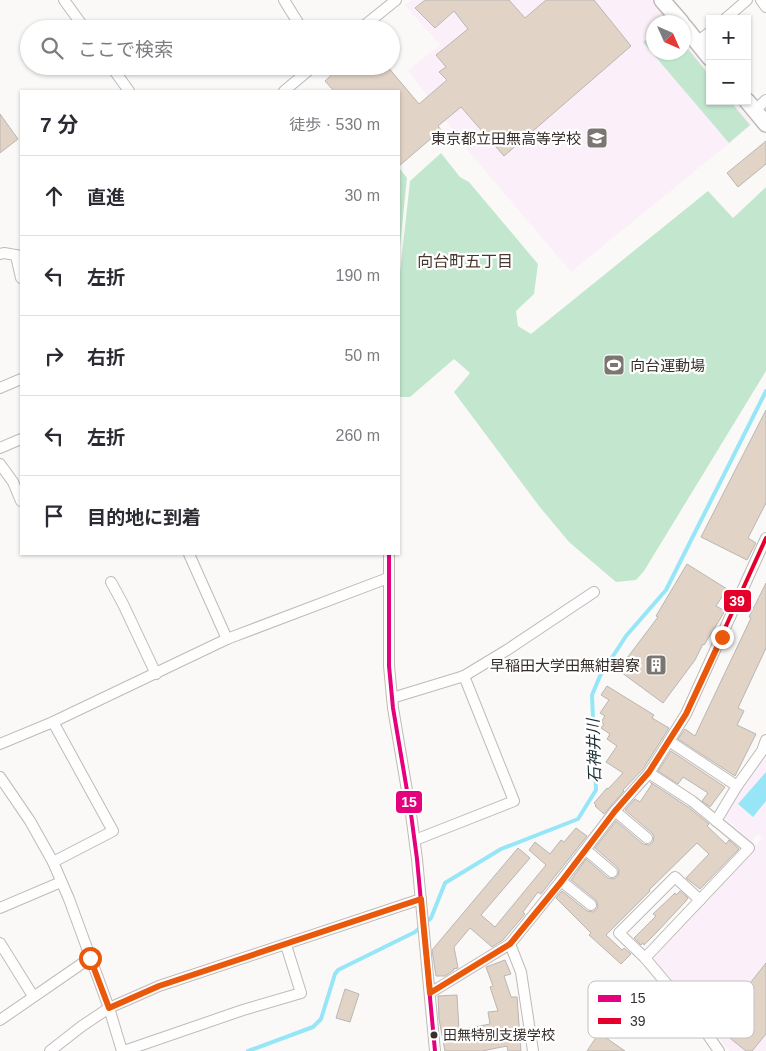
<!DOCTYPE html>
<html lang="ja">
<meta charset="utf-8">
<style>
:root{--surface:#fff;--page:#f7f7f7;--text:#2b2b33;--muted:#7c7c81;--line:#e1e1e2}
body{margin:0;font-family:Helvetica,"Noto Sans JP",sans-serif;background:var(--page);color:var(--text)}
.controls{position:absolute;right:15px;top:15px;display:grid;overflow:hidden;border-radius:0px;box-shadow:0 1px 4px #0004}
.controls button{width:45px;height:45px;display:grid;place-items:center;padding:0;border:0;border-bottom:1px solid var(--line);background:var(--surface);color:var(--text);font:25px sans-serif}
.compass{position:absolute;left:646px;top:15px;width:45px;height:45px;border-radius:50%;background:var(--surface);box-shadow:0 1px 4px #0004;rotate:135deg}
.stop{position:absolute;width:15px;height:15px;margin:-11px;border:4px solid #ea580c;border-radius:50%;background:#fff}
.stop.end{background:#ea580c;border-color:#fff;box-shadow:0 1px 5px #0008}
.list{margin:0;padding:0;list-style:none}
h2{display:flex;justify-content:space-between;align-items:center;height:65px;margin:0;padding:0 20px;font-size:21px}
h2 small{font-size:16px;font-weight:400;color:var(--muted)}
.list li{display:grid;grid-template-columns:32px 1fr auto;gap:15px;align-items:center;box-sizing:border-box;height:80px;padding:0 20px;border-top:1px solid var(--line)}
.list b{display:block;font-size:19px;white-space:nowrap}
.list em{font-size:16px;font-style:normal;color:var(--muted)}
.icon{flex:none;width:28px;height:28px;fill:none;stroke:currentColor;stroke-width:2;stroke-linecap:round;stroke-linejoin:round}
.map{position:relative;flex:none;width:766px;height:1051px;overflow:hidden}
.search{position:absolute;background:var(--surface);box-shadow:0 1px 4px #0004;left:20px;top:20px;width:380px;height:55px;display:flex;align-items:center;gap:12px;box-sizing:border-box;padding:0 18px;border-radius:28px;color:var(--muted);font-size:19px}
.panel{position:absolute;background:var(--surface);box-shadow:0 1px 4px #0004;left:20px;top:90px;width:380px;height:465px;border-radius:0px}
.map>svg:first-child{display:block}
</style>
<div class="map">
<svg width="766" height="1051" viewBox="0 0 766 1051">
<rect width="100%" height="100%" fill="#fbf9f7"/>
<g fill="#fbf0f9">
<path d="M412,0H655L672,22H654V52H684V37L710,70V101H735L753,124L571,272L469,152L408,70L440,45L405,5Z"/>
<path d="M766,760V1051H729L707,1020L654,960L656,952L762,838L758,834L751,842L726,819L725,811L759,761Z"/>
</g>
<g fill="#c2e7ce">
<path d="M653,33L654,52H684V44L710,76V101H730L750,125L729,143L643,42Z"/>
<path d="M441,153L460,177L469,182L538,264L534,294L516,311L518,326L531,334L708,191L733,218L766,187V371L644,571L636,580L616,582L569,542L539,506L454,392L470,373L454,359L410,397H399V281L410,181Z"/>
<path d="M400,169L407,178L399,256V170Z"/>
</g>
<path fill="#96e6f8" d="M766,772V801L753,817L738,804Z"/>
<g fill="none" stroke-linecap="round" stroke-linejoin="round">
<path stroke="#96e6f8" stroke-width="4" d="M248,1051L313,1027L321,1019L335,974L338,970L415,932L431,918L445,883L501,849L578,819L596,790L592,695L600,676L626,636L666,590L766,391"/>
</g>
<g fill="#e1d3c6" stroke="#bab6b2">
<path d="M425,0H509L525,18L546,0H594L631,46L504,156L461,107L438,126L441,130L399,166V91H334L325,81L341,66H387L419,104L447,80L439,72L446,67L436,55L468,29L454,11L435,28L415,8Z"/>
<path d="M0,114L18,139L0,153Z"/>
<path d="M766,141V164L738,187L727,173Z"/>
<path d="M766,410V503L748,538L756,543L747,560L701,537Z"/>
<path d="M687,564L727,589L716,606L725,611L704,645L703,644L695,660L663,703L618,670L658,617L656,616Z"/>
<path d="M766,583V648L738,708L744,711L737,725L756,734L735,776L678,739L685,729L695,736L751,618L749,617Z"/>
<path d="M607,686L654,715L652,718L669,728L643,769L623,790L624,791L604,814L595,806L596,805L594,803L607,788L608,789L623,773L606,762L617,746L607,739L610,734L601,728L604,724L601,722L605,716L600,713L609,700L601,695Z"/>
<path d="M671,751L725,787L710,807L702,801L708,793L683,777L678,784L658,771Z"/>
<path d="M650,782L688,807L709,824L707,826L726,844L729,840L739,849L700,889L686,878L709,854L697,843L649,890L650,891L606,935L622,950L624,948L631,954L621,964L589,935L591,933L556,898L562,891L587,911L593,912L597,909L598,906L596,900L571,880L586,859L608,878L614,879L618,876L619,870L617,867L595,848L616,821L643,844L649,845L653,842L654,836L652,833L625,810L635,799L640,802L652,784Z"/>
<path d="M576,828L587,836L541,894L538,892L523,912L525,914L503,940L492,947L470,928L454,947L458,968L453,969L454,970L445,976H436L432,950L518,848L530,858L481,915L495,927L546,865L529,850L535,842L550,854L561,840L564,842Z"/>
<path d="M680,891L688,898L685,902L656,933L644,945L643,943L641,945L634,938L656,916L653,914L675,893L676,895Z"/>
<path d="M505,960L511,974L504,976L511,997H517L521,1051H508L507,1046L482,1051H445L439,1019L438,996L457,995L459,1030L490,1024L488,1012L498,1011L490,987L493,986L486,967Z"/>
<path d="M766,963V1034L752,1051H746L726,1035L754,1001L743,992Z"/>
<path d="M345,989L359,994L350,1022L336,1018Z"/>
<path d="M599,1033L625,1051H587Z"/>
</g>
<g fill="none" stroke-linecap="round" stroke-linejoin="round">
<g stroke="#bfbab7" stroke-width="12">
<g id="street">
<path d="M64,0L85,29"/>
<path d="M284,0L302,29"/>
<path d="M761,0L766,7"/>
<path d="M725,19L747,0"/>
<path d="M360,29L396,0"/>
<path d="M697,42L710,32"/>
<path d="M111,66L129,91"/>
<path d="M284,91L314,66"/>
<path d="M755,110L766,100"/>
<path d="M0,254L4,253L21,256"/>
<path d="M16,256L21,278"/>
<path d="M0,388L21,379"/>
<path d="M0,448L21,439"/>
<path d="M0,464L13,482L21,501"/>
<path d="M189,554L227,639"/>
<path d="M389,554V666L393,708L411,814L417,859L435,1051"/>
<path d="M111,582L123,604L156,674"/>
<path d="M392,698L464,676L507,650L594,592"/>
<path d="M669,741L737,786"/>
<path d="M0,744L53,722L227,639L388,578"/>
<path d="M649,773L692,801L749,848L645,958L698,1021L719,1051"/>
<path d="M0,777L30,821L53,862L69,899L109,1008L122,1051"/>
<path d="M615,811L647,838"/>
<path d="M716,821L737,786L762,751L766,740"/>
<path d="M415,840L514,801L464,676"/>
<path d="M586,850L612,872"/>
<path d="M53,862L113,831L53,722"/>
<path d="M561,881L591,905"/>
<path d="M0,908L61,882"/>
<path d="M0,943L33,996"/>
<path d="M510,944L521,972L533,1051"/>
<path d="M645,958L619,933L675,877L700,900"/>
<path d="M430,993L510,944L561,881L615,811L649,773L686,714L766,538"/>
<path d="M0,1020L90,958"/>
<path d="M50,1051L82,1026L109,1008L159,986L421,899"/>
<path d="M124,1051L243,1010L301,993L286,945"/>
</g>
</g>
<g stroke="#bfbab7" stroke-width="18">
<g id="secondary">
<path d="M662,0L681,22"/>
<path d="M684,26L710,58"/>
<path d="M747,101L766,124"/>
</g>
</g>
<use href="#street" stroke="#fefefe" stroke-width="10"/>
<use href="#secondary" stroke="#fefefe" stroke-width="15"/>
<g stroke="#fff" stroke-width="8">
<path id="bus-1" d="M389,554V666L393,708L411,814L417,859L435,1051"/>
</g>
<g stroke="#fff" stroke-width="8">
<path id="bus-2" d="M430,993L510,944L561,881L615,811L649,773L686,714L766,538"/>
</g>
<use href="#bus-1" stroke="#e5007d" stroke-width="4"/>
<use href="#bus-2" stroke="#e4002b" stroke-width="4"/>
</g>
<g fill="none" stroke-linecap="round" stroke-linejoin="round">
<path stroke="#ea580c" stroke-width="6" d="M90,958L109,1008L159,986L421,899L430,993L510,944L562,881L615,811L649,772L686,714L722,637"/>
</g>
<defs>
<g id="school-square" transform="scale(1.125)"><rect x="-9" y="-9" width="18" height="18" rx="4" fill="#7c7673" stroke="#fff"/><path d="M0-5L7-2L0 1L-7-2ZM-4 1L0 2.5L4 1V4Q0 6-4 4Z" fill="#fff"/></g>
<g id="stadium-square" transform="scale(1.125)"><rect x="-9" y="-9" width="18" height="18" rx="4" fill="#7c7673" stroke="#fff"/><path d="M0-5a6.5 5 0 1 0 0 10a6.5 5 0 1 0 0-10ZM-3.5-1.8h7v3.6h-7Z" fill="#fff"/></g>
<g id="building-square" transform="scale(1.125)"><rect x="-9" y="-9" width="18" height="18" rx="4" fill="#7c7673" stroke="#fff"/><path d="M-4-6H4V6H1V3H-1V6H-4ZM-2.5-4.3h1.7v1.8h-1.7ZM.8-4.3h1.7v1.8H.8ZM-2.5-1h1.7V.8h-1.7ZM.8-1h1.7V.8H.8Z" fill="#fff"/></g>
</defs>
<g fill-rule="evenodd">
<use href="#school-square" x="597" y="138"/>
<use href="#stadium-square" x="614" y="365"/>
<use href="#building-square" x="656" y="665"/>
</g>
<circle fill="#38302c" stroke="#fff" stroke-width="2" cx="434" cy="1035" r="4.5"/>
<g text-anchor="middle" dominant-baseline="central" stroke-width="4.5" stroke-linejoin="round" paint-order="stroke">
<g font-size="14" fill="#38302c" stroke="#fff" text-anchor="start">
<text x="443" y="1035">田無特別支援学校</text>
</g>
<g font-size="15" fill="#38302c" stroke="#fff" text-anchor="end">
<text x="581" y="138">東京都立田無高等学校</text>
<text x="630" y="365" text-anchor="start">向台運動場</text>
<text x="640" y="665">早稲田大学田無紺碧寮</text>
</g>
<g font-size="16" fill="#47382e" stroke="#fff">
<text x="465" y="261">向台町五丁目</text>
</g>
<g font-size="16" font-style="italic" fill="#1a2e33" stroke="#fff">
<text transform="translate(594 751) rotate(-92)">石神井川</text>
</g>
</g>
<rect x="588" y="981" width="166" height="57" rx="8" fill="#fff" stroke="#c3c1c0" stroke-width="1"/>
<rect x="598" y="995" width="23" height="7" fill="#e5007d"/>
<rect x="598" y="1018" width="23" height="6" fill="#e4002b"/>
<g font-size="14" fill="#38302c">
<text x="630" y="1003">15</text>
<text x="630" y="1026">39</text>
</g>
<g stroke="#fff" stroke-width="2">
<rect x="723" y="589" width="29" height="24" rx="5" fill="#e4002b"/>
<rect x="395" y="790" width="28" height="24" rx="5" fill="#e5007d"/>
</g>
<g font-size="14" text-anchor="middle" font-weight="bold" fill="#fff">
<text x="737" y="606">39</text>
<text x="409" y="807">15</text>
</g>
</svg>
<div class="controls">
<button>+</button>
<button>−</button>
</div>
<svg class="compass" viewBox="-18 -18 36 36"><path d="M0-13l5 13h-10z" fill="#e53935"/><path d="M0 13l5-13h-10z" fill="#7c7c81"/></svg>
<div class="stop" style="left:90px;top:958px"></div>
<div class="stop end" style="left:722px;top:637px"></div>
<div class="search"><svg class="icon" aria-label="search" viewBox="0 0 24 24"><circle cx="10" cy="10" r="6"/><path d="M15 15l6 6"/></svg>ここで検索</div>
<section class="panel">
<h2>7 分<small>徒歩 · 530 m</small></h2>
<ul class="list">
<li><svg class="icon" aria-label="ahead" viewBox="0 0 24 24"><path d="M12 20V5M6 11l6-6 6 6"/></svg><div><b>直進</b></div><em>30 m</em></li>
<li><svg class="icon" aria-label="left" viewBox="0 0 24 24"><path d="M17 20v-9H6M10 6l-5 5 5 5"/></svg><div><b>左折</b></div><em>190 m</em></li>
<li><svg class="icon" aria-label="right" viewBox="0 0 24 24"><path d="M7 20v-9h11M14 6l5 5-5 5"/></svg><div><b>右折</b></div><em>50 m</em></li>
<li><svg class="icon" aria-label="left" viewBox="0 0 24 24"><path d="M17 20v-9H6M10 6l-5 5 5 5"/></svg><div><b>左折</b></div><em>260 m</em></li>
<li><svg class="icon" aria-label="arrive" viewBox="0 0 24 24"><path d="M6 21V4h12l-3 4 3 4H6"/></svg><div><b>目的地に到着</b></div></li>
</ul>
</section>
</div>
